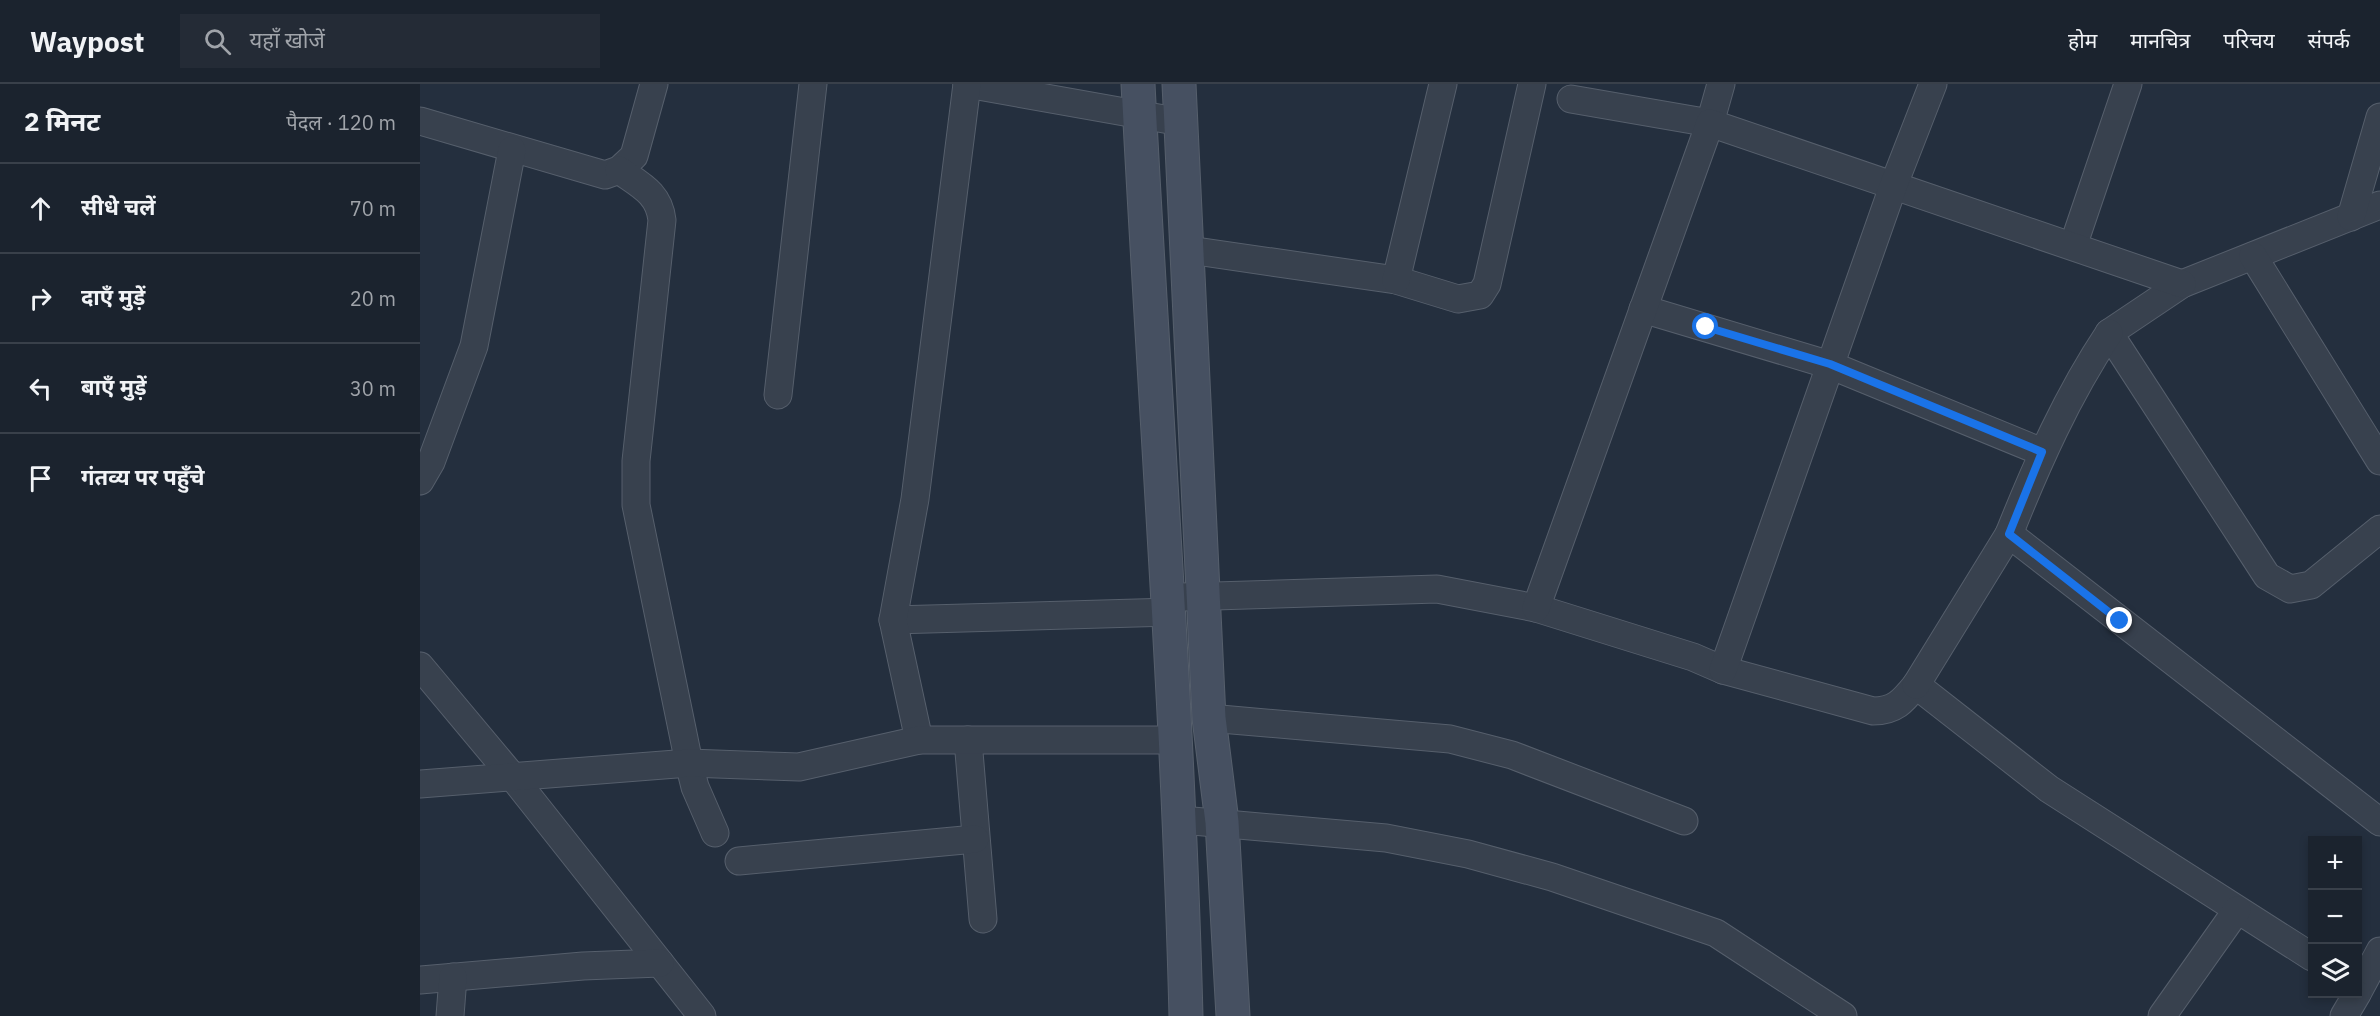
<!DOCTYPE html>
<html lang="hi">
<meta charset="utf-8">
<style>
:root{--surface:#1b232e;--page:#242b36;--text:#f1f3f6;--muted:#a0a4aa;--line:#39404a}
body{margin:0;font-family:"IBM Plex Sans","Noto Sans Devanagari",sans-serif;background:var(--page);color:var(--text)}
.controls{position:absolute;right:18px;bottom:18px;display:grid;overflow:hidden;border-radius:0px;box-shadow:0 3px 9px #0003}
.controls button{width:54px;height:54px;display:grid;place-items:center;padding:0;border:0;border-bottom:2px solid var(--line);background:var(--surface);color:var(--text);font:30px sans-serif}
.stop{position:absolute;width:18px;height:18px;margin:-14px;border:4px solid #1a73e8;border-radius:50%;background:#fff}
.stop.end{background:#1a73e8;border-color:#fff;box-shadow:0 2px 6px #0008}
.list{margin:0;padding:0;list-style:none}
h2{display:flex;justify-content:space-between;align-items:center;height:78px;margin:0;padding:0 24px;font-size:26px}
h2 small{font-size:20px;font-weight:400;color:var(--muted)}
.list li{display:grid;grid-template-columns:39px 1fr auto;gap:18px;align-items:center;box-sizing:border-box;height:90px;padding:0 24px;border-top:2px solid var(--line)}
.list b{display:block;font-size:22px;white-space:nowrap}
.list em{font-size:20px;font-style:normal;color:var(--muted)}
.icon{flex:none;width:33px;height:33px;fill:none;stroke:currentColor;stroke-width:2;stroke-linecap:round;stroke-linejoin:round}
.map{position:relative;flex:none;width:1960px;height:932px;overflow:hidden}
header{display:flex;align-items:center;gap:36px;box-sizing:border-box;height:84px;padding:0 30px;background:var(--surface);border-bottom:2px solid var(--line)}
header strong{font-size:28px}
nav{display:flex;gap:33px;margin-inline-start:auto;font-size:21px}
.search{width:420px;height:54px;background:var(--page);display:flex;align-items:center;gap:15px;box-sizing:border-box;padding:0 21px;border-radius:0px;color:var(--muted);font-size:22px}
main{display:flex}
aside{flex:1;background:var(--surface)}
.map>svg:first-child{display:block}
</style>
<header>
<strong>Waypost</strong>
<div class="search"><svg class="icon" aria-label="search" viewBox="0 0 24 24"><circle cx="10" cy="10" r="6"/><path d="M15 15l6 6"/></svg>यहाँ खोजें</div>
<nav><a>होम</a><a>मानचित्र</a><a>परिचय</a><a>संपर्क</a></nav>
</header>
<main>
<aside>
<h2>2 मिनट<small>पैदल · 120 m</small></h2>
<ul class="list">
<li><svg class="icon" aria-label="ahead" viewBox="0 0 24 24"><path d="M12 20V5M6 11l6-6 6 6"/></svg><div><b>सीधे चलें</b></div><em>70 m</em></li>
<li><svg class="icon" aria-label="right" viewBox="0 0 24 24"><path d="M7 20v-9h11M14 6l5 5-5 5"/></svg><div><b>दाएँ मुड़ें</b></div><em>20 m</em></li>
<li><svg class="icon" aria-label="left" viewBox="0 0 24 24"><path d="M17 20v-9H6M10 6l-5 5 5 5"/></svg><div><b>बाएँ मुड़ें</b></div><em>30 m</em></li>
<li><svg class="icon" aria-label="arrive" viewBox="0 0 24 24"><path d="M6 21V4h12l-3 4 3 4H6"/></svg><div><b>गंतव्य पर पहुँचे</b></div></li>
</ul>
</aside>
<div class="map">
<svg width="1960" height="932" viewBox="0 0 1960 932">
<rect width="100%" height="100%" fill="#242f3e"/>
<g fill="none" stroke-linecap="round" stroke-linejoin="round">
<g stroke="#565f6c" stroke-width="29">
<g id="street">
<path d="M547,0L761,38"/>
<path d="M1151,15L1290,39L1301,0"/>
<path d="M0,37L185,91L199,86L214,72L234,0"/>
<path d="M199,86C220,101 239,109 242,136L216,377V421L269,679L275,703L295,749"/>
<path d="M1960,121L1762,200L1689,249L1847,492L1870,505L1891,501L1960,445"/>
<path d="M1931,133L1960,33"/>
<path d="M1653,162L1708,0"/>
<path d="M769,166L976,196L1038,215L1060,211L1067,200L1112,0"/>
<path d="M1833,172L1960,377"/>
<path d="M976,196L1023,0"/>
<path d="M1223,225L1410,281L1622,368"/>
<path d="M358,311L393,0"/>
<path d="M0,397L11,378L54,262L92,66"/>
<path d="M1589,450C1617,380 1647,312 1689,249"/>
<path d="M762,513L1017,505L1116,524L1273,573L1303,586L1453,627C1475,627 1483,617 1496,601L1629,705L1892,873"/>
<path d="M1116,524L1290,39L1762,200"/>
<path d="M473,536L751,528"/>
<path d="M0,582L92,692L282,932"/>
<path d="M1303,586L1474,100L1513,0"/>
<path d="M1496,601L1589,450L1960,738"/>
<path d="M789,634L1030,655L1092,671L1264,737"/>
<path d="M499,656L473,536L495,415L547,0"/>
<path d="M548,656L563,835"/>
<path d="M0,700L269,679L379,683L499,656H757"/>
<path d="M761,736L966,754L1048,770L1132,793L1296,849L1423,932"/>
<path d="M319,777L555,755"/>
<path d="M0,896L163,882L240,879"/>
<path d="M1938,908L1960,867"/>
<path d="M30,932L33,893"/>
<path d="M1742,932L1817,826"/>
<path d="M1924,932L1937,910"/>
</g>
</g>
<g stroke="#565f6c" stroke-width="35">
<g id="secondary">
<path d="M718,0C734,311 758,621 766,932"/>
<path d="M759,0L789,634L802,738L813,932"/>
</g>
</g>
<use href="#street" stroke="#38414e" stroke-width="27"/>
<use href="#secondary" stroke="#465061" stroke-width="33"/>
</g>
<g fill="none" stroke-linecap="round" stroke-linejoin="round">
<path stroke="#1a73e8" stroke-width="8" d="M1286,243L1410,280L1622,368L1589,450L1700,537"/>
</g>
</svg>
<div class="controls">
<button>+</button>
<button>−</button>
<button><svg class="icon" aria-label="layers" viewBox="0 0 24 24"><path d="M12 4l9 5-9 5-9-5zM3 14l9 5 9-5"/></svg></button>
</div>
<div class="stop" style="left:1286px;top:243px"></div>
<div class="stop end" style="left:1700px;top:537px"></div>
</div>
</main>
